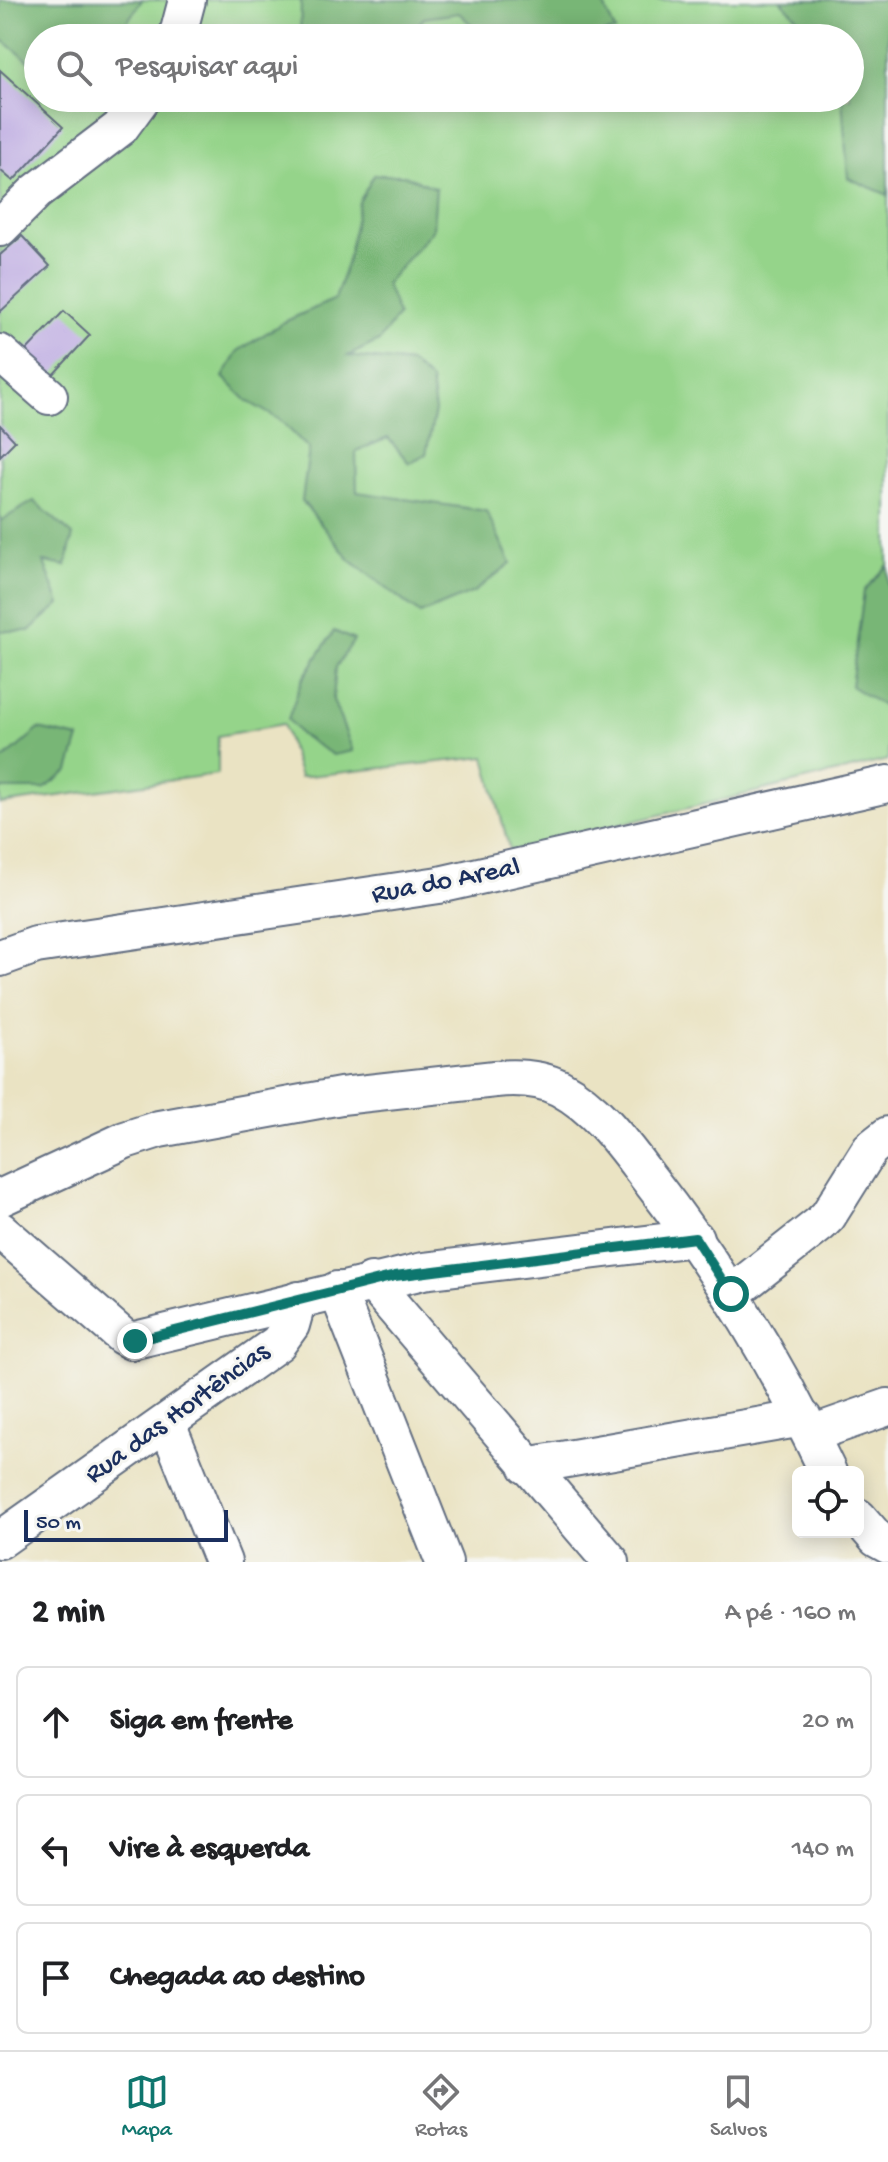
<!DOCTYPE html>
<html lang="pt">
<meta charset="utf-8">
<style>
:root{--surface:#fff;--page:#f2f2f2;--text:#202124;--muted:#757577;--line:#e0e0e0;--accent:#0f766e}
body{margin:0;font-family:"Gochi Hand",sans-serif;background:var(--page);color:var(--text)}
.controls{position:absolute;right:24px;bottom:24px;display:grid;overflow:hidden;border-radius:12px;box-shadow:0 4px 20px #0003}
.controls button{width:72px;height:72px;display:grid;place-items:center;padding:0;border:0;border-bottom:2px solid var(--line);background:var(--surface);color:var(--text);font:40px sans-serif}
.scale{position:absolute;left:24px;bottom:20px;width:204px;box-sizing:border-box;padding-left:8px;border:4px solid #1b2f5e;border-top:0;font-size:22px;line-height:28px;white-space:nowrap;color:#1b2f5e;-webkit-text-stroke:6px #f6f6f2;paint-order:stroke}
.stop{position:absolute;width:24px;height:24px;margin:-18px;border:6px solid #0f766e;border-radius:50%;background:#fff}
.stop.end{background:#0f766e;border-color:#fff;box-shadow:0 2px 8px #0008}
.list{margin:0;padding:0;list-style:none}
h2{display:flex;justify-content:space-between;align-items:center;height:104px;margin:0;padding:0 32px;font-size:34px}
h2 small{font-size:26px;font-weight:400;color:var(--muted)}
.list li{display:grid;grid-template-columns:52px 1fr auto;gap:24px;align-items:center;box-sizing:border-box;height:112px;margin:0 16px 16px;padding:0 16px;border:2px solid var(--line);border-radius:12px}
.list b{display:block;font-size:30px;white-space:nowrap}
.list em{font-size:26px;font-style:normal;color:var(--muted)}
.icon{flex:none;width:44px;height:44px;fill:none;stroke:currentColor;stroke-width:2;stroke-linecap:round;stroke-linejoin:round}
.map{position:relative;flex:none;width:888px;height:1562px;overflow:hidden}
.search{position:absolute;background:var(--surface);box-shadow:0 4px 20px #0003;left:24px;right:24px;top:24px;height:88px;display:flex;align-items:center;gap:20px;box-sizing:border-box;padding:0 28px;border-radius:44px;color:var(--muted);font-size:30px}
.sheet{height:488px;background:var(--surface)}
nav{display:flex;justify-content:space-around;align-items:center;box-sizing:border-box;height:112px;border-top:2px solid var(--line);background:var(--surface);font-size:22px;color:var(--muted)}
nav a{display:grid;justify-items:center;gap:4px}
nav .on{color:var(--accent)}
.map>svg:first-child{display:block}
</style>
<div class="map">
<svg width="888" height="1562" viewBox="0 0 888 1562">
<rect width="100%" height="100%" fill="#f6f6f2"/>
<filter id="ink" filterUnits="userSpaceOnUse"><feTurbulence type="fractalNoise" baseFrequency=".0125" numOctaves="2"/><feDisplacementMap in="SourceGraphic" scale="16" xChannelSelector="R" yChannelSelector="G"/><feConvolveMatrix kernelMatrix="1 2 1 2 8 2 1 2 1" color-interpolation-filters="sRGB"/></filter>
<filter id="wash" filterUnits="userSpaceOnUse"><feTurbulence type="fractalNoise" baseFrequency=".006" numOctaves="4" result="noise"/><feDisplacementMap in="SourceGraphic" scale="32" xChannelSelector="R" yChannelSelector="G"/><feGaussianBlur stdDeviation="1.8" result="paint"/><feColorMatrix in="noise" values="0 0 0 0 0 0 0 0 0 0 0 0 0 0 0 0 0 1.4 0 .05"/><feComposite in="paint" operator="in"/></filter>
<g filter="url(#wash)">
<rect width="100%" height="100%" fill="#eae3c3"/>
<path fill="#95d48a" stroke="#588274" stroke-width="2" fill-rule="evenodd" d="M0,0H888V760L510,851L485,757L300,777L283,724L218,736V774L0,804ZM38,38H850V98H38Z"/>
<g fill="#78b676" stroke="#4a726a" stroke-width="2">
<path d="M0,0H142L125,25L150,37L38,38V68L0,38Z"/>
<path d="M301,0H597L603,3L615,31L583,38H486L459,13L424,18L407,38H300Z"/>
<path d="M780,0H888V195L848,178L842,98H850V38H818Z"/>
<path d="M374,175H404L436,188L433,229L386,284L398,315L379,341L348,356L411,363L431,381L435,411L426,454L409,463L388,438L356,451L357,492L486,511L511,563L474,592L420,614L350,560L302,501L309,449L280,420L247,401L223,377L238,351L284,322L335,299L348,259L359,202Z"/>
<path d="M34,501L73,535L66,566L44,562L60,604L29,631H0V521Z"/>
<path d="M888,565V709L851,686L864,591Z"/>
<path d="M334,631L354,640L336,667L333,700L353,751L333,755L301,735L288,719L302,680Z"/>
<path d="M39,729L79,738L69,771L44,789H0V758L4,759Z"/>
</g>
<g id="blocks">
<g fill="#bdabe2">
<path d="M0,70L63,127L13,181L0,170Z"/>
<path d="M22,236L50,266L0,312V255Z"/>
<path d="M64,311L90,335L50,378L24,353Z"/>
<path d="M0,425L15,441L0,456Z"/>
</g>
</g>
</g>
<g filter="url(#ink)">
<use href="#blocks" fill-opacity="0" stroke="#636e81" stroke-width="2"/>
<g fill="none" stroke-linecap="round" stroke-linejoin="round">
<g stroke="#636e81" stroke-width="40">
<g id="minor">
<path d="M177,38L187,0"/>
<path d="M0,228L36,192L120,128L142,98"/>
<path d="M0,353L49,396"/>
<path d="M0,958L36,945L439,885L888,784"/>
<path d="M0,1198L125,1140L159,1129L341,1096L495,1079C516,1077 541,1078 560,1088C599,1109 624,1146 650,1180C720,1270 779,1368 828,1472"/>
<path d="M0,1230L122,1336L131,1341L423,1271L695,1238"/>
<path d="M371,1281L611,1562"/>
<path d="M337,1290L444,1562"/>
<path d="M731,1294L820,1224L828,1216L870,1149L888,1135"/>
<path d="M167,1423L223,1562"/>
<path d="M811,1434L888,1407"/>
<path d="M527,1466L803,1418"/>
<path d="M858,1517L877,1539L888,1545"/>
<path d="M0,1540L278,1343L291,1325L298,1300"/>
</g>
</g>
<use href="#minor" stroke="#fff" stroke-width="36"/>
</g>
</g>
<g fill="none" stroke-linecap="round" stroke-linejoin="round" filter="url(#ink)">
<path stroke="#0f766e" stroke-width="10" d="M135,1341L395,1276L695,1238L731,1294"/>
</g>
<g text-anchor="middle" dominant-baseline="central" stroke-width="6" stroke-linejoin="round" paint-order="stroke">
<g font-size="28" fill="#1b2f5e" stroke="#f6f6f2">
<text transform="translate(446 882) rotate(-11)">Rua do Areal</text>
<text transform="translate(178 1414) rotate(-36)">Rua das Hortências</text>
</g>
</g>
</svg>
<div class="controls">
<button><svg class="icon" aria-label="locate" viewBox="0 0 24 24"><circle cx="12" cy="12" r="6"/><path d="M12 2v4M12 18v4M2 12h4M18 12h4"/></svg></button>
</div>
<div class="scale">50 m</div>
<div class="stop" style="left:731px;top:1294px"></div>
<div class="stop end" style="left:135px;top:1341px"></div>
<div class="search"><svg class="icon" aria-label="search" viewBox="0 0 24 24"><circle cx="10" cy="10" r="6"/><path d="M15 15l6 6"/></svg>Pesquisar aqui</div>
</div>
<section class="sheet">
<h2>2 min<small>A pé · 160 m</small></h2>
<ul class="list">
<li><svg class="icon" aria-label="ahead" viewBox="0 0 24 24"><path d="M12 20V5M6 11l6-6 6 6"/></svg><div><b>Siga em frente</b></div><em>20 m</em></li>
<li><svg class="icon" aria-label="left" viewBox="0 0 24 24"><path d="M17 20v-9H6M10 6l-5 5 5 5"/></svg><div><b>Vire à esquerda</b></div><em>140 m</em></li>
<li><svg class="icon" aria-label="arrive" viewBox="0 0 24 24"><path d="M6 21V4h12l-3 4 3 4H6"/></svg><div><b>Chegada ao destino</b></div></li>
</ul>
</section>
<nav>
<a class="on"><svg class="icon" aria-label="map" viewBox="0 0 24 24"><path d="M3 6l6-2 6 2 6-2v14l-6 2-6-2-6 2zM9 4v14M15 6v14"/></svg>Mapa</a>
<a><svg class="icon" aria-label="directions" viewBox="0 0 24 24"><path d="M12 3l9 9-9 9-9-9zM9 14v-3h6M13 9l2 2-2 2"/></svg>Rotas</a>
<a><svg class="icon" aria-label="saved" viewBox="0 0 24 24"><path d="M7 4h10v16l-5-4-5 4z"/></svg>Salvos</a>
</nav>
